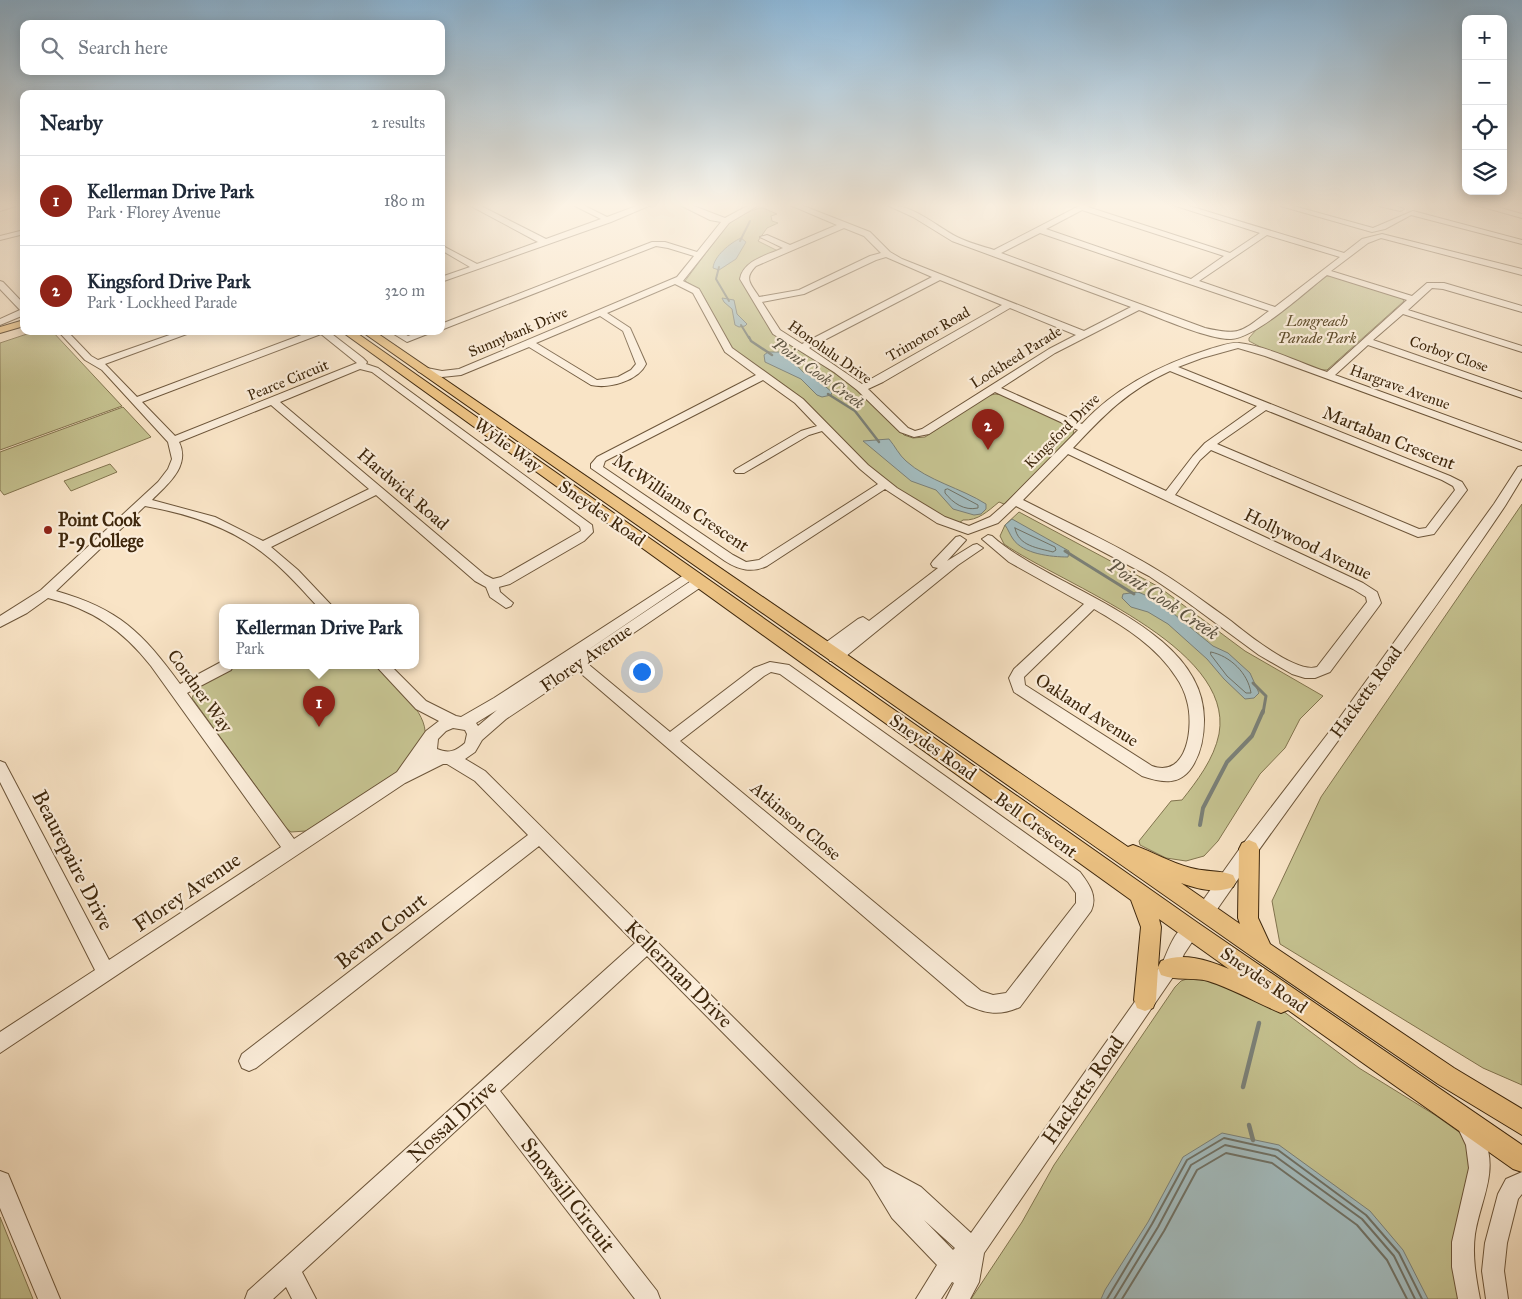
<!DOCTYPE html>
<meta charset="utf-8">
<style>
:root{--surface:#fff;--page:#f2f2f3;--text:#1f2937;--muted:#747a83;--line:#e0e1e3;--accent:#8f2418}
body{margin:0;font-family:"IM FELL Great Primer",serif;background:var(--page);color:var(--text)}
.controls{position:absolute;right:15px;top:15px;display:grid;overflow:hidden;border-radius:10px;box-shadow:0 2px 12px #0003}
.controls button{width:45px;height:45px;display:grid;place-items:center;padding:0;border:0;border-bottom:1px solid var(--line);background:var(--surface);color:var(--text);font:25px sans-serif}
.you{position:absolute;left:641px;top:671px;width:18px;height:18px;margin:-12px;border:4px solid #fff;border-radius:50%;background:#1a73e8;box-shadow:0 0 0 8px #1a73e833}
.badge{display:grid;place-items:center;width:32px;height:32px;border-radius:50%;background:var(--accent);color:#fff;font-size:16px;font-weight:700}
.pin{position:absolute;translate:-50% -41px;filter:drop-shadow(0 1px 2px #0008)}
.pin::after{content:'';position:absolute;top:26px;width:18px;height:15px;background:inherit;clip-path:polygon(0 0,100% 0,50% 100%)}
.popup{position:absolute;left:219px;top:604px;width:200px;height:65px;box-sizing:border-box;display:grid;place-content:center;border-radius:10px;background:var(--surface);filter:drop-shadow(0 1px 4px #0005);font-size:16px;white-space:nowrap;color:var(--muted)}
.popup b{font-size:19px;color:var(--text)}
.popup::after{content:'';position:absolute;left:50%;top:100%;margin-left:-10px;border:10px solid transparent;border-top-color:var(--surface)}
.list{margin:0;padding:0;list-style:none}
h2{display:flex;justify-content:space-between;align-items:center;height:65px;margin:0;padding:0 20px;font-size:21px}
h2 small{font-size:16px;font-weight:400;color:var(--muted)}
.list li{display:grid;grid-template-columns:32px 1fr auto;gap:15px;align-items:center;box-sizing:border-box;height:90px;padding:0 20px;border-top:1px solid var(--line)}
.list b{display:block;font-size:19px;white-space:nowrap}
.list p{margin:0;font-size:16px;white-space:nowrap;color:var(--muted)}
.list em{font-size:16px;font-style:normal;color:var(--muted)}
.icon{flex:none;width:28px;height:28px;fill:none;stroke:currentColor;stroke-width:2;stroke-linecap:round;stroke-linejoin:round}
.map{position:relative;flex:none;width:1522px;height:1299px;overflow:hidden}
.search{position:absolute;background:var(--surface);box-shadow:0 2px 12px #0003;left:20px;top:20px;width:425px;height:55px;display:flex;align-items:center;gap:12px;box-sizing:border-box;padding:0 18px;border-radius:10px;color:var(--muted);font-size:19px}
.panel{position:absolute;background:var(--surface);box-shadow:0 2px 12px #0003;left:20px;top:90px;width:425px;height:245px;border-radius:10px}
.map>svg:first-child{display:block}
</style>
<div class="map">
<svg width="1522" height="1299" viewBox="0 0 1522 1299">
<rect width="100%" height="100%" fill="#f9e4c6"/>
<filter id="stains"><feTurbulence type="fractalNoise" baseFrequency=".004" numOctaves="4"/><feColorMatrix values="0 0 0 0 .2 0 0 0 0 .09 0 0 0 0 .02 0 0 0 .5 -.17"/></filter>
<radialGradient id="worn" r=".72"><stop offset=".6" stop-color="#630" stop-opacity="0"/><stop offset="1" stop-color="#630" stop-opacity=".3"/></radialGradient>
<g fill="#c5c290" stroke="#82744e">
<path d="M759,208H763L777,214L771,216L772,221L778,223L767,228L758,241L778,251C765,257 742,262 740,279L768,325L771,330L849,383L875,406L904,435L913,438L925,437L987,396L995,394L1004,395L1069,425L1074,429L1073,435L1004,504L999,502C988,511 978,521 963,520L959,523L945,518L899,490L862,460L801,399L733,350L700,290L685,281L726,226L732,219Z"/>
<path d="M1327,276H1334L1402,298L1404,301L1327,370H1320L1270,352L1249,341V338L1256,330Z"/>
<path d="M36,331H52L122,406L0,450V343Z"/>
<path d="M123,407L151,437L4,495L0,490V452Z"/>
<path d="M110,464L117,472L71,491L64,481Z"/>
<path d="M1522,504V1085L1483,1068L1280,944L1272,901L1321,797Z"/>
<path d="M1019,512L1159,587L1245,651L1323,696L1300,719L1285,748L1260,774L1218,841L1204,856L1186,861L1166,858L1140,845L1139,841L1171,801L1182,800C1197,781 1214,759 1219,734C1235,646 1061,584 1004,544L1000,536L1005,525Z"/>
<path d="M236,666H377C393,683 428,712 425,736L400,770L306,831L291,832L286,828L192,698L196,689Z"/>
<path d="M1198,975L1279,1008L1359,1068L1435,1115L1459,1132L1471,1146L1464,1299H971L1022,1222L1054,1165L1175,987L1181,981Z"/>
<path d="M0,1217L33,1299H0Z"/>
</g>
<g fill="#a3bcbf" stroke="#7b8077">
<path d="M741,238L746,242L736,259L719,270L713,268C714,256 730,243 741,238Z"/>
<path d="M722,298L734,300L737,314L747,324L745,326L739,327L735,325L732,309L724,302Z"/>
<path d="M768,352H780L789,357L803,372L815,378L832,392L831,395L822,397L817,395L801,379L765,362L764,355Z"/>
<path d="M889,439C895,446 899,455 906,461C928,481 961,488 986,504V509L981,514L974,515L953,509L936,490L911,481L863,441Z"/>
<path d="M1012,519L1069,551L1068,557C1051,557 1023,554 1013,539C1010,535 1008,529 1005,525Z"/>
<path d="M1138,592L1157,600L1213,646L1228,653L1250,673L1259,693L1254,698L1245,699L1224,679L1207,659L1168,624L1148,612L1131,607L1122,598L1123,594Z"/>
<path d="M1222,1133L1279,1145L1370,1211L1403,1250L1428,1299H1101L1105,1290L1148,1222L1183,1157Z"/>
</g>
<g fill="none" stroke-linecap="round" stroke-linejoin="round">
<g stroke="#707266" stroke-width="1">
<path d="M948,489L978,505V508C964,511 953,503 945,493V490Z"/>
<path d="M1015,528L1055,547L1056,550L1053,552C1038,548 1018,546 1015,528Z"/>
<path d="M1211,652C1230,656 1248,673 1251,693H1246L1227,676L1211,655Z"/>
</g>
<g stroke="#707266" stroke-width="2">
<path d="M1107,1299L1152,1224L1187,1160L1224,1138L1278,1150L1366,1215L1399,1253L1422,1299"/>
<path d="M1114,1299L1158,1227L1191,1165L1225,1145L1275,1156L1362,1219L1394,1256L1415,1299"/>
<path d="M1122,1299L1164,1231L1197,1170L1226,1153L1272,1163L1357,1225L1387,1260L1407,1299"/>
</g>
<g stroke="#7b8077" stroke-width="2">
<path d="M740,241L750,221"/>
<path d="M719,267L716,279L729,301"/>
<path d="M741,325L749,338"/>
</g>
<g stroke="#7b8077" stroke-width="2.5">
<path d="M749,337L751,341L772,355"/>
<path d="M828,394L855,411L879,442"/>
</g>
<g stroke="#7b8077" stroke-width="3">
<path d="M1065,551L1134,594"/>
<path d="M1253,683L1266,696L1263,713"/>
</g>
<path stroke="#7b8077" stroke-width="4" d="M1200,825L1203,808L1227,762L1252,736L1263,711"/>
<g stroke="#7b8077" stroke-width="4.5">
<path d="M1243,1087L1259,1023"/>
<path d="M1249,1125L1253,1140"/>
</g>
<g stroke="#6d563a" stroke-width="2">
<g id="minor">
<path d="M6,205H19L0,211V207Z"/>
<path d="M469,205H479L546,239L601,219L573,205H583L607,217L639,205H651L611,222L441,282V277L470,267L441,250V245L477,264L538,242Z"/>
<path d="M680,205H691L725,218L749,205H759L729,223L683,281L699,289L732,348L803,399L868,465L897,488L945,517L969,526L990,517L1006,503L1078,430L995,392L929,434L914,437L900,432L857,390L834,372L773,334L740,279C743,260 768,255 783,248L760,237L767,235L790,245L837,225L790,205H801L870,232L890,252L902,259L1084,331L1131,307L952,241L913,217L887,205C915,205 934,225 957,237C969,243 982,246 994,250L1081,205H1091L1088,207L1230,253L1260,233L1173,205H1186L1344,253L1362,239L1382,234L1522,269V275L1381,238L1368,243L1331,271L1412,296L1427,283H1444L1522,306V312L1443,289L1432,288L1408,310L1522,346V352L1403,314L1373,340L1522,392V398L1368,345L1335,375L1522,443V450L1265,356L1238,348L1202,358L1178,367L1450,476L1462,482L1467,490L1434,534L1418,537L1211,450L1200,460L1175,495L1363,583L1377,592L1381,603L1379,606L1330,672L1315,678H1305L1292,674L1259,655L1183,599L1149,576L1016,506L998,523L968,534L937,523L885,489L767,566C752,573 739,570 725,561L591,468V464L597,457L756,375L725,352L693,293L675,284L607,313L630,328L646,364C638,381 609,389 591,385L529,347L461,375L442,377L419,372L417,370L422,367L442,371L459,369L677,277L694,256L668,248L656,246L441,330V324L652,242H665L697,252L721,222L710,220ZM1082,210L1224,256L1191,279L1046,229ZM844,228L864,236L881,253L870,256L799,290L759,297C751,284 743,279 756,266ZM1040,233L1269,311C1241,332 1240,336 1205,328L1001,253ZM1267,235L1340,257L1275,307L1199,281ZM886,257L932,277L802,344L780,330L762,302L804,294L876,260ZM1327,275L1407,300L1327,372C1300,363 1267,346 1239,343C1230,342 1218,347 1210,349C1162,364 1116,387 1082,424L1001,388L1055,353L1139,310C1160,318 1210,340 1231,339C1257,337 1305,292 1327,275ZM940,280L1002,305L862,384L809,348ZM1010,308L1076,335L1049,349L922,429L915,431L908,428L868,389L883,382ZM600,316L623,331L636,364L631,370L618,377L597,380L536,343ZM1170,371L1257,406L1205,443L1193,456L1166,491L1073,448C1104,415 1128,390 1170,371ZM763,380L795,403L817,426L801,431L736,469L734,471L736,473H744L809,435L822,431L860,469L878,484L759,560L746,562L733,555L603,467L605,461ZM1266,410L1442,480L1453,486L1455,490L1426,528L1419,529L1217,444ZM1068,454L1353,589L1366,597L1367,602L1317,667C1297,674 1247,634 1231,621C1207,604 1184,586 1159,571C1115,544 1068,523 1023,500Z"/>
<path d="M1277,205H1290L1373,228L1413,211L1522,240V244L1411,215L1385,229L1372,232Z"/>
<path d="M1375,205H1392L1404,209L1400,211Z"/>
<path d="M1476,205H1490L1522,214V218Z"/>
<path d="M24,230V234L0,240V236Z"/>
<path d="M0,281L3,282L24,304V315L0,325V319L20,310L0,289Z"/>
<path d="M58,331H67L91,356L98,360L181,331H195L105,364L137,397L312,331H328L363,358L367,362L366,364L378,368L592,525L593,532L584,541L510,584L499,587L500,592L513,603L511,606L506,608L490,597L486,587L475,581L376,495L271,547L298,570L334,608H319C303,591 287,572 268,557C233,528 190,514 145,506L56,591C119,609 142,632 180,684L221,662H223V666H233L231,670L187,693L294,839L397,772L426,731L439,721L416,709L376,666H391L426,701L456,716L461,717L494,698L690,571L694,572L696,575L694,578L579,656L694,579H704L705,582L704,585L588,664L670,732L754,668L770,662L789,665L1080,872C1089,884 1098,896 1091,911L1020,1007C1000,1016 987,1014 967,1005L578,671L506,719L482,740L475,752L465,759L485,771L884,1167L921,1187L971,1233L1163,962C1169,948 1176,927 1191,922L1197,924L1200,930L1184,954L1175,974L984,1253L979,1282L970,1299H946L954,1283L952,1282L941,1299H916L937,1265L892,1218L869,1180L647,956L500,1091L657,1291L660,1299H635L485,1104L302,1272L316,1299H292L286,1287L273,1299H245L248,1291L635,943L539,846L256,1068L249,1071L242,1068L239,1061L242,1054L528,835L475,781L447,764H443L405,783L0,1053V1032L95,970L0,782V761L5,763L109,960L281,847L151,666C123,630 92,609 48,598L27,613L0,627V616L41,590L158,482L168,469L172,459L168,442L102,370L85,360ZM321,334L357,363L175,436L142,402ZM360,369L372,372L580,527L581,531L501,577L493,579L485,575L280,402ZM271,405L369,489L263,541L215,517L152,500C167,485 191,466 179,442ZM771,672L780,674L1068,882L1076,893V903L1006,993L993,995L981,991L680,741L764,676ZM497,710L478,726L476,723ZM453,728L465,730L467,734L465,743C456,751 449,754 437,749L438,739L446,731ZM924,1220L955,1248L953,1250Z"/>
<path d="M389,331H400L408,336L421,331H435L407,342Z"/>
<path d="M1522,466V478L1505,506C1411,646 1307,779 1211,918L1205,920L1199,918L1196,912L1199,906L1243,844L1333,727L1494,504L1518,467Z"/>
<path d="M988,535L992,536C1050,589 1205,625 1204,720C1204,737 1201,753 1192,767C1179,787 1160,782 1142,776L1014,692L1009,678L1014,669L1084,604L1009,562L982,539ZM1094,609C1125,627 1157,647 1176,677C1181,684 1185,693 1187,701C1194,725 1188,779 1152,766L1025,685L1024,677Z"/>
<path d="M960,536L966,540L947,561L973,545L977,544L983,548L958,565L840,661H830L828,657L830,654H821L819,650L821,646L858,619L863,617L869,621L938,568L933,567L931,564L933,561L956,537Z"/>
<path d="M1468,1118C1477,1121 1480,1129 1484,1138C1499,1172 1480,1201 1475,1234C1472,1256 1476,1278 1480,1299H1458L1452,1267V1242L1469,1168L1466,1145L1458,1128L1461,1121Z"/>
<path d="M0,1171L8,1174L60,1299H38L0,1208Z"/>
<path d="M1522,1172V1194L1518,1199L1507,1243L1504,1271L1508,1299H1486L1482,1271L1485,1243L1498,1194L1506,1179Z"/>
</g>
</g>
<g stroke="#3e270c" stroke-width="2">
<g id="major">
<path d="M24,320V326L0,333V327Z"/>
<path d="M341,331H354L1198,923L1522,1145V1172L1513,1169L1288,1010L1281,1013C1257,1003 1233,989 1208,981C1193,977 1176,981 1161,975L1158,968L1156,1000L1153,1008L1145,1011L1137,1008L1134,1000L1141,927L1131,900ZM1159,919L1229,969C1208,960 1183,952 1161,961L1158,967L1161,927Z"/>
<path d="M361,331H374L1128,847L1133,845C1153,852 1171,863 1191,868C1205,872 1220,870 1233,875L1236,881L1233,887C1216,894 1198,889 1181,883L1240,924L1238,918L1239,849L1242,843L1249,840L1256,843L1259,849L1258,918L1270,944L1454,1068L1522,1109V1135L1438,1084L1254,958Z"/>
</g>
</g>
<use href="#minor" fill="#fbedda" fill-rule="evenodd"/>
<use href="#major" fill="#ecc283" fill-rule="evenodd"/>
</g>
<linearGradient id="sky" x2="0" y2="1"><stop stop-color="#8cb7d8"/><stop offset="0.53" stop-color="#fcf3e5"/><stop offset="1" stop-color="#fcf3e5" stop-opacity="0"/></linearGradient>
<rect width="1522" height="387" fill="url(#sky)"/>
<circle fill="#8f2418" stroke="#fbedda" stroke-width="2" cx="48" cy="530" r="5"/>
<g text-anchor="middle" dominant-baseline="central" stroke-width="4.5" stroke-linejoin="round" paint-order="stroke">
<g font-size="15" font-style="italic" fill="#604e2d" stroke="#fbedda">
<text x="1317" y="321">Longreach<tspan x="1317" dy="17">Parade Park</tspan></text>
</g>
<g font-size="15" fill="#3e270c" stroke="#fbedda">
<text transform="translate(518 332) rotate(-23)">Sunnybank Drive</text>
<text transform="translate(928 334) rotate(-30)">Trimotor Road</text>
<text transform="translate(830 352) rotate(35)">Honolulu Drive</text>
<text transform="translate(1449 354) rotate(19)">Corboy Close</text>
<text transform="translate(1016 357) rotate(-32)">Lockheed Parade</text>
<text transform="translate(288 380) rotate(-22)">Pearce Circuit</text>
<text transform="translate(1400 387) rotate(20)">Hargrave Avenue</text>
<text transform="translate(1062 431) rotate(-45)">Kingsford Drive</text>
</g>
<g font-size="16" font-style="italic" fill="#5c5442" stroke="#fbedda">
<text transform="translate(818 373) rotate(36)">Point Cook Creek</text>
</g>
<g font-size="18" fill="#3e270c" stroke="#fbedda">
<text transform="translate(1389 438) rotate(22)">Martaban Crescent</text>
<text transform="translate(508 445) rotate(36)">Wylie Way</text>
<text transform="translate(403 489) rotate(41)">Hardwick Road</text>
<text transform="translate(681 503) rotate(34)">McWilliams Crescent</text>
<text transform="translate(602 513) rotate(35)">Sneydes Road</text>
<text transform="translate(1308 544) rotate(26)">Hollywood Avenue</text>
<text transform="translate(586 658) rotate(-34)">Florey Avenue</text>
<text transform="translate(200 691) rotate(54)">Cordner Way</text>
<text transform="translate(1366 692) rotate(-54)">Hacketts Road</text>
<text transform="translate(1087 710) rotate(33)">Oakland Avenue</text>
<text transform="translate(933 747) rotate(35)">Sneydes Road</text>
<text transform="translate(796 821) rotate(40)">Atkinson Close</text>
<text transform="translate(1036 825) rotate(36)">Bell Crescent</text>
<text transform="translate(1264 980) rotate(35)">Sneydes Road</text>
</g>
<g font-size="18" font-weight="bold" fill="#3e270c" stroke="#fbedda" text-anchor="start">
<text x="58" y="520">Point Cook<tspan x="58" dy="21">P-9 College</tspan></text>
</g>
<g font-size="19" font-style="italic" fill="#5c5442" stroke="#fbedda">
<text transform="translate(1163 599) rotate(34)">Point Cook Creek</text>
</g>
<g font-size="21" fill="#3e270c" stroke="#fbedda">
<text transform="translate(73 860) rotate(63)">Beaurepaire Drive</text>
<text transform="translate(187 892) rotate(-34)">Florey Avenue</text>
<text transform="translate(381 931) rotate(-38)">Bevan Court</text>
<text transform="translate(679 974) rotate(45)">Kellerman Drive</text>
<text transform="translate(1083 1090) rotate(-55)">Hacketts Road</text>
<text transform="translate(452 1121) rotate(-42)">Nossal Drive</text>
<text transform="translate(568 1195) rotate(52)">Snowsill Circuit</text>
</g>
</g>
<rect width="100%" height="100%" filter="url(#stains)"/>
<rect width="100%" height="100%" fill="url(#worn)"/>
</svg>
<div class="controls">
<button>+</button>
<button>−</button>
<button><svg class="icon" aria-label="locate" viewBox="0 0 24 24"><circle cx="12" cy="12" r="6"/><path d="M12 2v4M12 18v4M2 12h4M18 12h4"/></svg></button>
<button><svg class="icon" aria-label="layers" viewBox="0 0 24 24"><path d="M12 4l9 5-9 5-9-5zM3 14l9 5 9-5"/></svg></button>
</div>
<div class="you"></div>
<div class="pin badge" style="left:319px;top:727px">1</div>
<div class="popup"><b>Kellerman Drive Park</b>Park</div>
<div class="pin badge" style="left:988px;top:450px">2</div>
<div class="search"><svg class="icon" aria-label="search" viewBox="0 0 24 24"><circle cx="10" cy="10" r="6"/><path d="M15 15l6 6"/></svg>Search here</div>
<section class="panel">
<h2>Nearby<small>2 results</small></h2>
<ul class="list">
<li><span class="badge">1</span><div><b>Kellerman Drive Park</b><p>Park · Florey Avenue</p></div><em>180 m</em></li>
<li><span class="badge">2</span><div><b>Kingsford Drive Park</b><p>Park · Lockheed Parade</p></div><em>320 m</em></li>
</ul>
</section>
</div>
